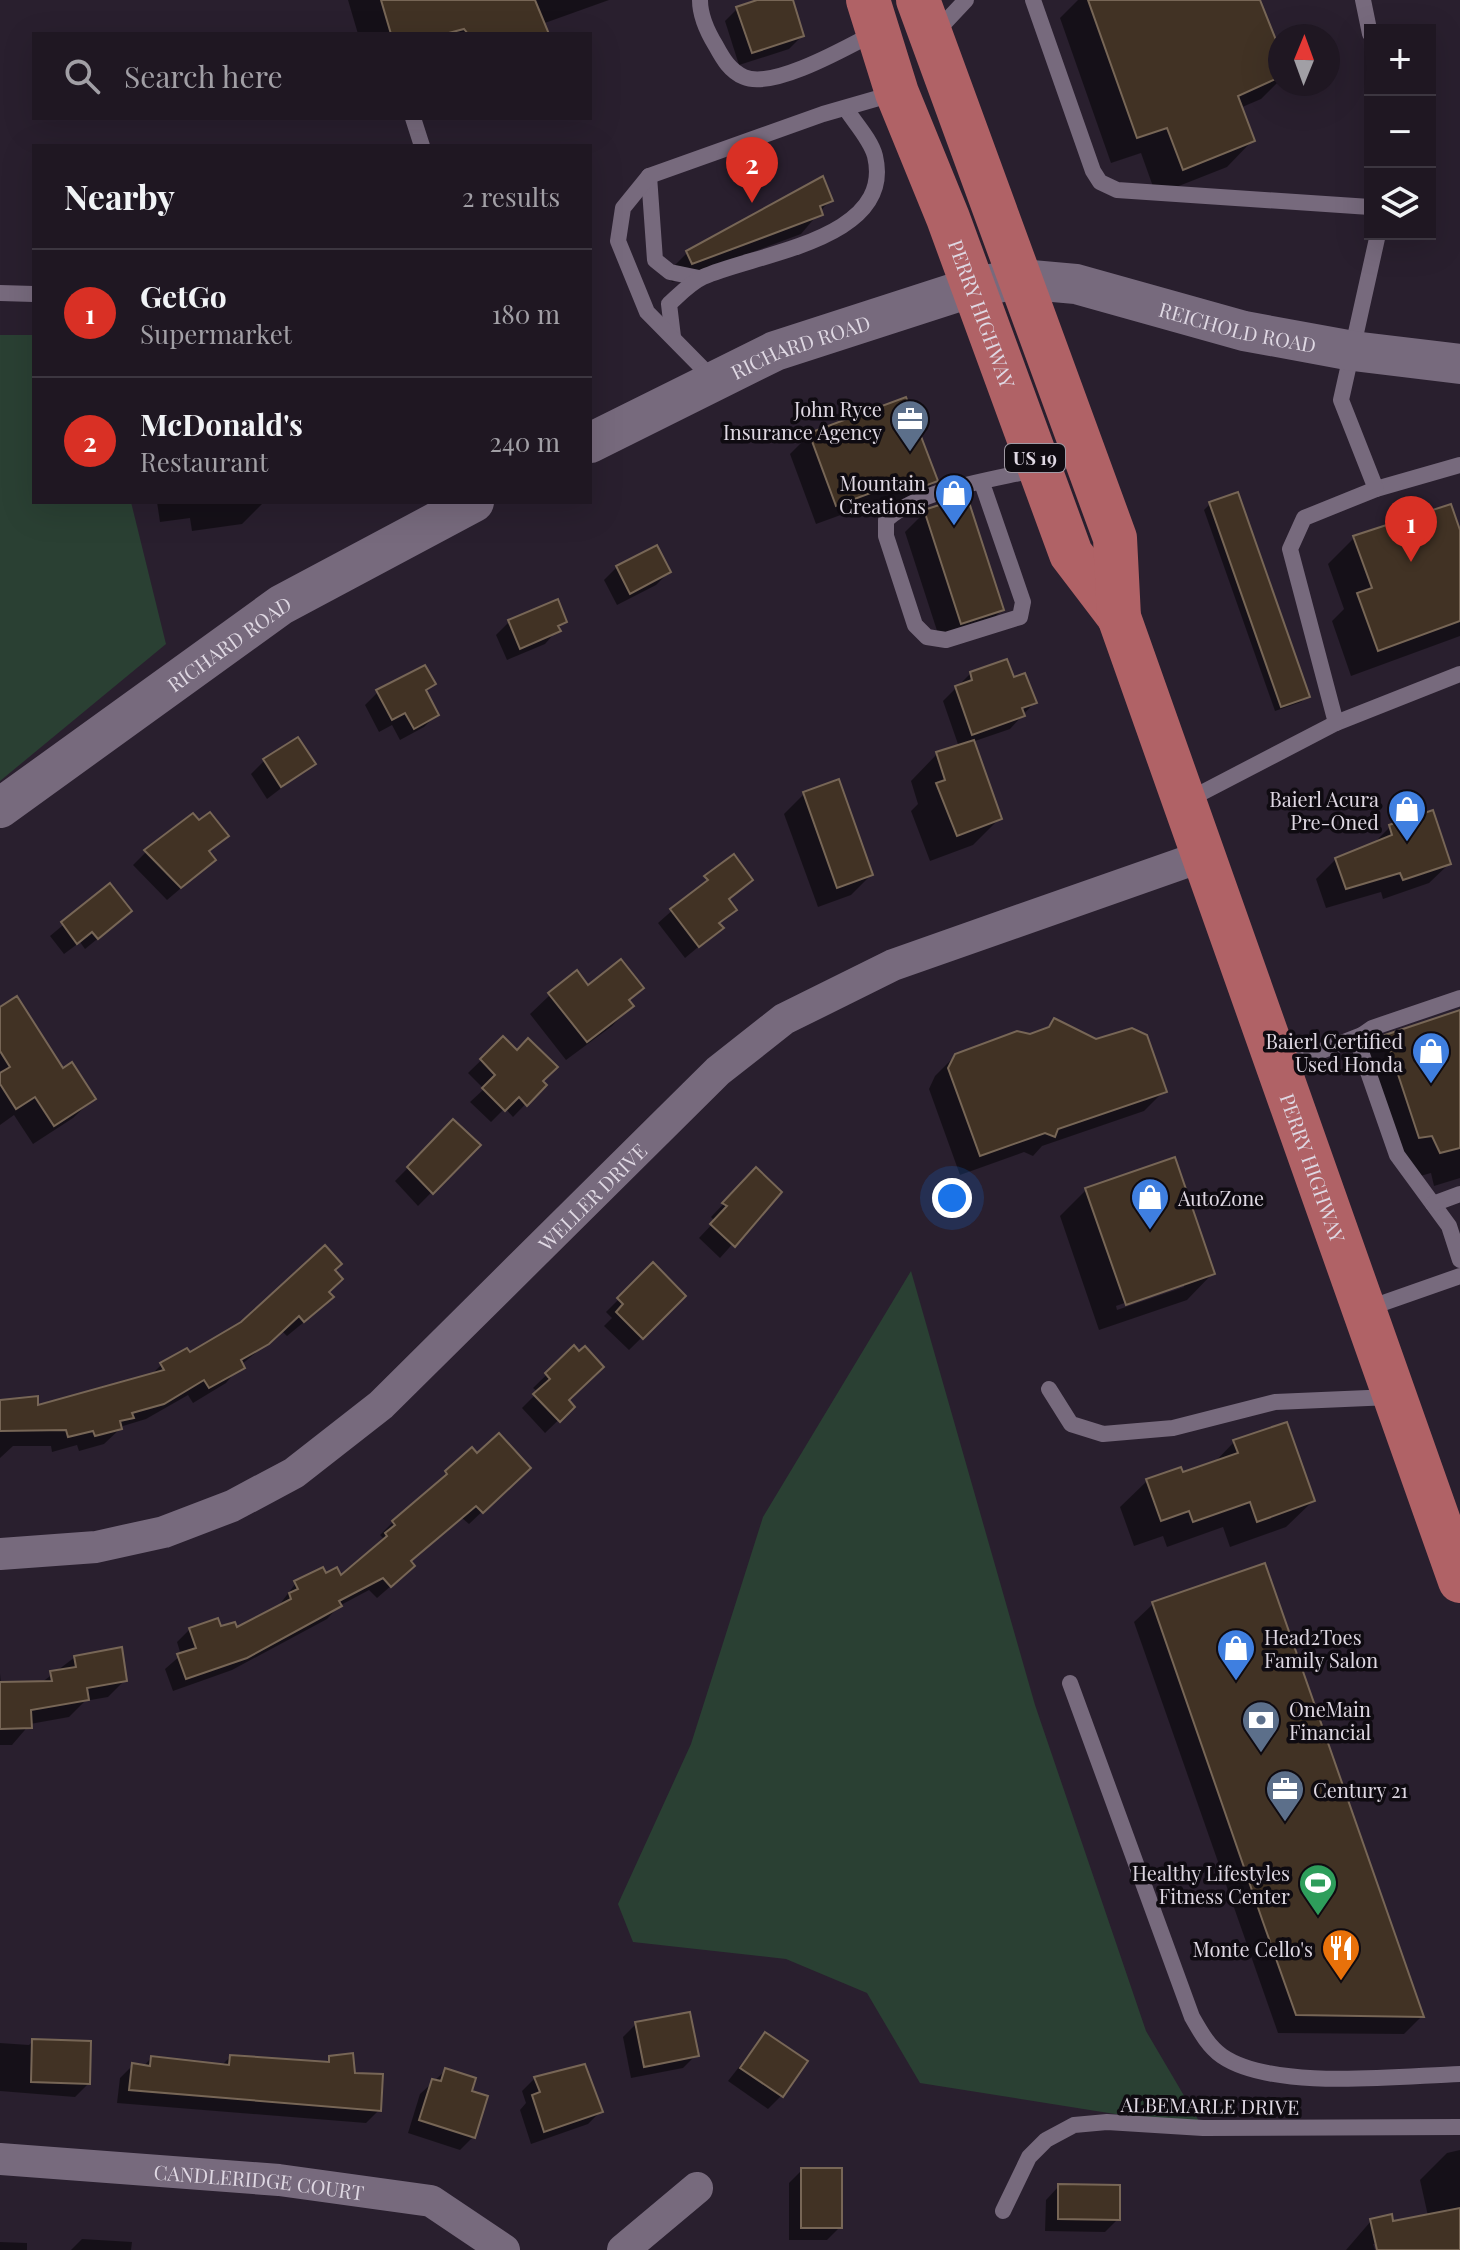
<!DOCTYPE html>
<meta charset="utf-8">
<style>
:root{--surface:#1f1722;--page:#27202a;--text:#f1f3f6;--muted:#a19fa5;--line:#3c3640;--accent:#d93025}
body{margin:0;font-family:"Playfair Display",serif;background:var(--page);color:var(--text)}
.controls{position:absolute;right:24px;top:24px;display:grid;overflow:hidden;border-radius:0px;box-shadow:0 8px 32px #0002}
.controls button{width:72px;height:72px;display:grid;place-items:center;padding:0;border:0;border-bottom:2px solid var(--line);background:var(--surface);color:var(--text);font:40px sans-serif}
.compass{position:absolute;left:1268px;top:24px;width:72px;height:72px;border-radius:50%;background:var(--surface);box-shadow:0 8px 32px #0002;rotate:1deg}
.you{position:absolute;left:952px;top:1198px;width:28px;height:28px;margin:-20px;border:6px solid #fff;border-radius:50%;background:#1a73e8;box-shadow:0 0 0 12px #1a73e833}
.badge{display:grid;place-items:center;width:52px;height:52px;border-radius:50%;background:var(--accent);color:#fff;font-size:26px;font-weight:700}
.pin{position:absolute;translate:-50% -66px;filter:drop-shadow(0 2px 4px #0008)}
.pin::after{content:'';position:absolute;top:42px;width:28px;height:24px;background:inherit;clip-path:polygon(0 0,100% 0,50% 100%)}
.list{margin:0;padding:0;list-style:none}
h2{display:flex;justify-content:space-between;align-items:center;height:104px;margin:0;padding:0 32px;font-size:34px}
h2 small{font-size:26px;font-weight:400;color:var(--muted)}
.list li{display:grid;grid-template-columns:52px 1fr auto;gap:24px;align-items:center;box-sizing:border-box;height:128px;padding:0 32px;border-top:2px solid var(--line)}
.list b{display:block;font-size:30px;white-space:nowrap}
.list p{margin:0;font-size:26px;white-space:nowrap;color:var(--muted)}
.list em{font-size:26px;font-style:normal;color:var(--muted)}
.icon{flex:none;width:44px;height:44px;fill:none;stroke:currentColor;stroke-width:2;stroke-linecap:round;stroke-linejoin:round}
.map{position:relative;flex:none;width:1460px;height:2250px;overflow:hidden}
.search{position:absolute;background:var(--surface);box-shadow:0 8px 32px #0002;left:32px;top:32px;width:560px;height:88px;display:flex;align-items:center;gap:20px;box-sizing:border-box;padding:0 28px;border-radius:0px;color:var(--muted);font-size:30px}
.panel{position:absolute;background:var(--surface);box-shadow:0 8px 32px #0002;left:32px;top:144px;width:560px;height:360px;border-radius:0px}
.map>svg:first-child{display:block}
</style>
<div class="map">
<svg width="1460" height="2250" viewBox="0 0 1460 2250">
<rect width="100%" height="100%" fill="#291f2e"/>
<g fill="#2a4033">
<path d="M0,335H34V502H131L166,644L0,781Z"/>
<path d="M911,1271L1035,1705L1146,2031L1203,2128L920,2083L867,1993L786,1959L633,1942L618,1904L691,1744L763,1517Z"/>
</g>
<g fill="#0007" fill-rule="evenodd">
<path d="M348,0H609L542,24L546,34H358Z"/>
<path d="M763,0H791L802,36L789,49L739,65L725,21L738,8Z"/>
<path d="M1078,0H1258L1280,55V80L1261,99L1240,108L1253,140L1227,167L1156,195L1141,153L1111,163L1060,18Z"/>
<path d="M830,200L801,234L672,282L667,273L687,253Z"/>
<path d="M810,434L936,481L916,501L897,508L893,496L816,524L790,454Z"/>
<path d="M157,502H262V504L242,524L192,531L190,518L160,522Z"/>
<path d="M1210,504L1307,696L1301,702L1275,711L1204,510Z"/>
<path d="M925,512L1002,610L982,630L941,643L905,532Z"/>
<path d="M1460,536V636L1351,676L1332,621L1344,609L1328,564L1354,538Z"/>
<path d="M617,567L669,572L656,585L617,605L604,580Z"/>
<path d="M565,621L545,644L507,660L496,635L509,622Z"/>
<path d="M971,673L1013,679L1034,703L1010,729L972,742L999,819L973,845L930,861L911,811L918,804L911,781L937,754L959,747L943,701Z"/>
<path d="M433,684L425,692L437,714L424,727L400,740L392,725L379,732L365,705L378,692Z"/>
<path d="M264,761L313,764L267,799L251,774Z"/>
<path d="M804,794L871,875L851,895L818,907L784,814Z"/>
<path d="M198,823L226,836L208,853L214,860L167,900L133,865L146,852Z"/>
<path d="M1390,827L1449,864L1429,883L1383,899L1381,892L1326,908L1316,879L1336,859L1371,846Z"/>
<path d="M733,857L751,880L727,901L734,909L718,924L721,928L685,958L658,923Z"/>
<path d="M110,886L118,922L85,949L80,942L64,954L50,936Z"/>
<path d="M588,988H641L628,1001L631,1006L612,1026L566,1060L530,1014L550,995Z"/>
<path d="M0,1009L93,1099L73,1118L33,1144L14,1115L0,1125Z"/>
<path d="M1460,1012V1178L1434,1186L1431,1173L1413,1178L1406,1161L1393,1163L1359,1063L1386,1037Z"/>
<path d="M1054,1021L1164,1091L1144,1111L1042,1146L1033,1156L1024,1152L960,1175L929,1089L935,1076L956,1055L1030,1037L1043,1032Z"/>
<path d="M503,1039L544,1085L513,1117L505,1108L491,1122L470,1102L484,1089L468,1073Z"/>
<path d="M453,1122L478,1145L418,1206L395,1181Z"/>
<path d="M756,1170L779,1192L720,1258L699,1238L715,1221L711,1217Z"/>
<path d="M1086,1190L1213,1273L1187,1300L1099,1330L1060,1216ZM1184,1282V1287L1117,1310L1116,1306Z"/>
<path d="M653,1265L684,1296L629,1350L604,1326L612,1318L606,1312Z"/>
<path d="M332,1270L315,1313L287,1336L282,1331L241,1365L226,1383L193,1403L188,1395L146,1419L123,1426L104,1444L79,1451L77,1445L52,1452L51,1446H13L0,1458V1402L36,1398V1408L150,1376L161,1365L186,1350L189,1355Z"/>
<path d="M574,1348L567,1401L572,1407L545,1433L522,1408L538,1392L533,1388Z"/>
<path d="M1234,1442L1313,1501L1286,1527L1230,1547L1223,1527L1167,1547L1163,1536L1134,1546L1120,1507L1147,1481L1182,1475L1213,1464Z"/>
<path d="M471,1450L516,1480L469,1524L462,1518L409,1562L399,1579L377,1598L369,1590L339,1606L327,1619L232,1670L173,1691L165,1669L181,1655L177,1642L190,1629L236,1630L277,1608L296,1583L325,1576L340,1578L383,1538L380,1535L393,1522Z"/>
<path d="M1153,1604L1422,2016L1404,2034L1278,2033L1134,1622Z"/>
<path d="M75,1657L125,1680L108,1697L85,1701L69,1717L30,1724L12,1745H0V1673L1,1684L41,1683Z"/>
<path d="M636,2024L696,2055L683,2068L631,2078L623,2037Z"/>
<path d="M765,2034L781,2096L768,2109L728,2081Z"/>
<path d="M33,2041L88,2084L75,2097L0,2091V2043L29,2045Z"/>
<path d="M230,2057L324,2064L330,2058L353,2075L379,2110L366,2123L117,2103L120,2078L133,2065L143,2067L151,2058L221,2066Z"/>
<path d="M445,2071L469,2092L473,2137L460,2150L408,2133L420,2094Z"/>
<path d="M535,2078L601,2111L588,2124L531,2144L520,2110L526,2103L522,2091Z"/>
<path d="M1460,2150V2250H1379L1378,2244H1373L1375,2250H1346L1371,2221L1391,2223L1428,2216L1420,2180L1447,2153Z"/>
<path d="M802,2170L840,2227L827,2240H789V2183Z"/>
<path d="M1059,2186L1118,2219L1105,2232L1045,2231L1046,2200Z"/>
<path d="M82,2239L132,2242L131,2250H71Z"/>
<path d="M0,2242L27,2243V2250H0Z"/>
</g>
<g fill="#413224" stroke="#776656" stroke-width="2">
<path d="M381,0H535L549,34H468L464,29L445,34H391Z"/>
<path d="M757,0H793L804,36L752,53L736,7Z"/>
<path d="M1088,0H1260L1280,50V77L1238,96L1255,141L1183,170L1167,128L1137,138Z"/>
<path d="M823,176L833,201L820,206L823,215L692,264L686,251Z"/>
<path d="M906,397L938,481L917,489L913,477L836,506L809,433Z"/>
<path d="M1238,492L1310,697L1281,707L1209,502Z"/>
<path d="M967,496L1004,610L961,624L924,510Z"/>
<path d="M1451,504L1460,530V621L1378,651L1357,593L1372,588L1353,536Z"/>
<path d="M657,545L671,572L630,594L616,566Z"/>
<path d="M558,599L567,622L558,626L561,631L520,649L508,620Z"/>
<path d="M1007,659L1014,677L1025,673L1037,703L1022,708L1025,716L972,735L955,686L972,680L970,672Z"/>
<path d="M425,665L436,684L426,690L439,715L414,729L405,713L392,720L376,690Z"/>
<path d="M298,737L316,764L281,787L263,759Z"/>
<path d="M974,740L1002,819L957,836L936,783L945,780L936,752Z"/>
<path d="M839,779L873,875L837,888L803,792Z"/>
<path d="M1433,810L1451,864L1403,880L1400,873L1346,889L1335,858L1392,835L1389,825Z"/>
<path d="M210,812L229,836L209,851L216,860L181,888L144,850L193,813L199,820Z"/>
<path d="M734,854L753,880L729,899L737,910L719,923L724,928L699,947L670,909L708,880L704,876Z"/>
<path d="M110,883L132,911L98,939L92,932L77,944L61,922Z"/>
<path d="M621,959L644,988L629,1000L634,1006L587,1042L548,993L577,970L588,985Z"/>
<path d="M17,996L63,1068L72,1062L96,1099L54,1126L35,1097L16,1109L0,1084V1073L10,1067L0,1051V1007Z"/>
<path d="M1460,1010V1148L1440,1153L1432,1136L1419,1138L1385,1035Z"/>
<path d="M1054,1018L1096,1039L1132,1028L1147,1035L1167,1092L1058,1129L1055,1137L1045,1133L980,1156L948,1068L955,1054L1017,1031L1030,1034L1049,1027Z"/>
<path d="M503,1036L517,1050L528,1038L558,1067L543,1081L547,1085L527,1106L519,1097L505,1111L482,1088L495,1075L480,1059Z"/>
<path d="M453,1119L481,1145L433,1194L407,1167Z"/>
<path d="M1175,1157L1215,1274L1126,1305L1085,1188Z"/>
<path d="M756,1167L782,1192L735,1247L710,1224L727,1206L722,1203Z"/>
<path d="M325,1245L342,1264L335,1270L343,1279L329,1292L334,1297L304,1322L299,1316L269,1344L241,1360L245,1368L209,1388L204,1380L164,1404L132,1413L134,1418L120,1421L122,1429L95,1436L93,1431L68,1437L66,1430L0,1431V1400L38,1396V1405L164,1370L160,1363L187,1348L190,1352L241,1322Z"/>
<path d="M653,1262L686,1296L643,1339L616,1312L623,1304L617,1298Z"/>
<path d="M574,1345L579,1351L585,1346L604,1367L569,1400L575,1407L560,1422L533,1394L550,1379L545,1373Z"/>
<path d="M1287,1422L1315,1501L1257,1522L1250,1502L1193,1522L1189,1511L1161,1521L1146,1479L1181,1467L1183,1472L1238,1453L1233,1440Z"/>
<path d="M499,1433L531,1468L483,1513L476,1506L411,1561L415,1566L391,1587L383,1578L339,1601L342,1606L247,1658L186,1679L177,1654L196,1648L189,1628L218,1618L221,1626L235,1622L237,1627L291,1599L289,1593L298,1589L294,1581L323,1567L326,1573L337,1567L341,1575L387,1536L385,1533L395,1525L392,1521L447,1474L445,1471L472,1447L477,1453Z"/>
<path d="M1265,1563L1424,2017L1296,2015L1263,1922L1152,1602Z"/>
<path d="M122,1647L127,1681L87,1688L89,1700L31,1710L32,1728L0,1729V1682L52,1681L50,1671L76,1667L74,1656Z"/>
<path d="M690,2012L699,2056L644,2067L635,2022Z"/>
<path d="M765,2032L808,2061L783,2097L740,2068Z"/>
<path d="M32,2039L91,2041L90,2084L31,2082Z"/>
<path d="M353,2053L355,2073L383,2074L381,2111L129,2090L132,2063L150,2066L151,2056L229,2065L230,2055L329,2062V2056Z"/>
<path d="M585,2064L603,2112L544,2132L532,2095L540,2092L534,2077Z"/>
<path d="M445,2068L476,2078L472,2091L488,2096L475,2138L419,2120L432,2079L441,2081Z"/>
<rect x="801" y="2168" width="41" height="60"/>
<path d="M1058,2184L1120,2185V2220L1058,2219Z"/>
<path d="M1460,2208V2250H1377L1370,2219L1392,2214L1393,2221Z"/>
</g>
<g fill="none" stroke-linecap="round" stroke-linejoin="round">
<g stroke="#776a7d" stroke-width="16">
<path d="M700,0C700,15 708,33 716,46C723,59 730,71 744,77C773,90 849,46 876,32"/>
<path d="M1033,0L1093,171L1100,182L1117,190L1370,207"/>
<path d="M1363,0L1370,34"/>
<path d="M935,33L966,0"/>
<path d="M413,118L422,146"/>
<path d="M649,176L655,260L670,272L699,278"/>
<path d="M0,293L34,294"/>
<path d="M673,337L669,304C679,295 690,283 703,277C757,253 895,240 875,156C871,140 855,123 846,109"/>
<path d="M714,380L647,312L618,241L623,208L649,176L823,114L896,93"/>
<path d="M982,483L1023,602L1020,617L946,640L927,637L915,625L886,536V520C920,489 992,480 1038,469"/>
<path d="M1376,489L1460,465"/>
<path d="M1336,723L1460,674"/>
<path d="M1186,801L1336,723L1290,549L1304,518L1376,489L1341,400L1378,234"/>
<path d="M1460,998L1372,1028L1362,1035L1359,1046L1397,1155L1449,1226L1460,1260"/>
<path d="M1280,1067L1362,1035"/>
<path d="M1433,1204L1460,1194"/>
<path d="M1366,1309L1460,1276"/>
<path d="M1049,1389L1071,1424L1103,1434L1173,1428L1275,1402L1391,1397"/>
<path d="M1070,1683L1192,2017C1200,2031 1208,2046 1222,2056C1273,2091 1398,2076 1460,2074"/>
<path d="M1003,2211L1029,2157L1046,2140L1074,2125L1107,2122L1203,2128L1460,2127"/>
</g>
<g stroke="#776a7d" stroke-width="32">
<path id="s1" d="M0,1554L96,1547L164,1532L232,1506L294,1473L381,1405L718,1071L784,1019L893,965L1206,855"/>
<path id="s2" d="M0,2159L279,2180L431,2201L504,2250"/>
<path d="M623,2250L697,2188"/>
</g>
<g stroke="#776a7d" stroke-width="40">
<path id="s3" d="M590,443L775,351L973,287L1020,279L1076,284L1244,331L1353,351L1460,364"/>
<path id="s4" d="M0,808L281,605L474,502"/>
</g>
<g stroke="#b06266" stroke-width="44">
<path id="s5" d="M868,0L897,93L948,218L1071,554L1119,617"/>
<path id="s6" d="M918,0L1115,538L1119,617L1460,1581"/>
</g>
</g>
<defs>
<g id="office-pin" transform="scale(2)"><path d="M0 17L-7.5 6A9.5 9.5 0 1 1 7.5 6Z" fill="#5c6f8a" stroke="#0f0b11"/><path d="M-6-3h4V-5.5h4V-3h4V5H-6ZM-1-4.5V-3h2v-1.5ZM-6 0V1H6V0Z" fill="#fff"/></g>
<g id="shop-pin" transform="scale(2)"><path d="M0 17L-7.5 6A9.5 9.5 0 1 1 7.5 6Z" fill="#3f7fe0" stroke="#0f0b11"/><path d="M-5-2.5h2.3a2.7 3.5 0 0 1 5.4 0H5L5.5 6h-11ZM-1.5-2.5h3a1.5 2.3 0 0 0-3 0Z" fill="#fff"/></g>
<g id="bank-pin" transform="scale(2)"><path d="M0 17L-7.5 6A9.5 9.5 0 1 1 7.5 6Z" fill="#5c6f8a" stroke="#0f0b11"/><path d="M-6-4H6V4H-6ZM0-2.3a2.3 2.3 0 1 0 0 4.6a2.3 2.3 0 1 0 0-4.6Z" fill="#fff"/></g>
<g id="stadium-pin" transform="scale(2)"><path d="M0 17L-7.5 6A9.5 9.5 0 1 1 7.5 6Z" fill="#2e9e5b" stroke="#0f0b11"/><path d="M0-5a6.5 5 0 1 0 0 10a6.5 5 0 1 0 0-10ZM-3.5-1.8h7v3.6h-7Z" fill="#fff"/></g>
<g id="restaurant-pin" transform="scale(2)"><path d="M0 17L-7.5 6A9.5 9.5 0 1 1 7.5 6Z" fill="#e8710a" stroke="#0f0b11"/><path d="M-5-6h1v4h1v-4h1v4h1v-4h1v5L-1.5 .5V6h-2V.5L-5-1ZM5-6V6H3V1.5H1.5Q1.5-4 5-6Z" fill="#fff"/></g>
</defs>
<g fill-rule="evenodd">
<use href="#office-pin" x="910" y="419"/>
<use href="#shop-pin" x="954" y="493"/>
<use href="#shop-pin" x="1407" y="809"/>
<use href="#shop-pin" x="1431" y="1051"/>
<use href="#shop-pin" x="1150" y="1197"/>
<use href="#shop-pin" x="1236" y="1648"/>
<use href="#bank-pin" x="1261" y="1720"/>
<use href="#office-pin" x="1285" y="1789"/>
<use href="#stadium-pin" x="1318" y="1883"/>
<use href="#restaurant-pin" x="1341" y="1948"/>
</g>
<g text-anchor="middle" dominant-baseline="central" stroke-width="7" stroke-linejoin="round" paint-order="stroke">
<rect fill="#0f0b11" stroke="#a19aa4" stroke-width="2" x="1005" y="444" width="60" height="28" rx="6"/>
<g font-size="18" font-weight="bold" fill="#dfd8e3">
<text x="1035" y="458">US 19</text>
</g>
<g font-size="20" fill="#dfd8e3" stroke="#0f0b11">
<text stroke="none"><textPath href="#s5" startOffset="334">PERRY HIGHWAY</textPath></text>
<text stroke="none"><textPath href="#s3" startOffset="686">REICHOLD ROAD</textPath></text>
<text stroke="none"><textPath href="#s3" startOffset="232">RICHARD ROAD</textPath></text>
<text stroke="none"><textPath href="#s4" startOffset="282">RICHARD ROAD</textPath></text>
<text stroke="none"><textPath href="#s6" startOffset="1236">PERRY HIGHWAY</textPath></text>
<text stroke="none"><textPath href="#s1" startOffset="716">WELLER DRIVE</textPath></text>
<text transform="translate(1210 2105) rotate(1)">ALBEMARLE DRIVE</text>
<text stroke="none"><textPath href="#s2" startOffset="260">CANDLERIDGE COURT</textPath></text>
</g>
<g font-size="20" fill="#dfd8e3" stroke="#0f0b11" text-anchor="end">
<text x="882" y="408">John Ryce<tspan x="882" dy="23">Insurance Agency</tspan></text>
<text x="926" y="482">Mountain<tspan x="926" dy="23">Creations</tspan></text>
<text x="1379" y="798">Baierl Acura<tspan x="1379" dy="23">Pre-Oned</tspan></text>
<text x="1403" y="1040">Baierl Certified<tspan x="1403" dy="23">Used Honda</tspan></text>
<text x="1178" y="1197" text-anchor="start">AutoZone</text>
<text x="1264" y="1636" text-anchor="start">Head2Toes<tspan x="1264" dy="23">Family Salon</tspan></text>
<text x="1289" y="1708" text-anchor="start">OneMain<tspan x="1289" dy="23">Financial</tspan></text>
<text x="1313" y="1789" text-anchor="start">Century 21</text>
<text x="1290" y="1872">Healthy Lifestyles<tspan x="1290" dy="23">Fitness Center</tspan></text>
<text x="1313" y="1948">Monte Cello's</text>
</g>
</g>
</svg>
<div class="controls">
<button>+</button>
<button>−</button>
<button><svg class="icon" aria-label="layers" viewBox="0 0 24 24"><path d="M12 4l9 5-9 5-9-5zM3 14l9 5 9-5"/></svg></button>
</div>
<svg class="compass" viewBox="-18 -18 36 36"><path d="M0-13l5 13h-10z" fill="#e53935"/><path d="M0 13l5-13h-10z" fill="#a19fa5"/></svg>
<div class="you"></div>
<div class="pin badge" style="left:1411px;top:562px">1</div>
<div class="pin badge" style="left:752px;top:203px">2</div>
<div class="search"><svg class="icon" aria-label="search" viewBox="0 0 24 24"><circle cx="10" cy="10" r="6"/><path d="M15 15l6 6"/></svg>Search here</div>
<section class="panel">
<h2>Nearby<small>2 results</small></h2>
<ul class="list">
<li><span class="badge">1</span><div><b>GetGo</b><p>Supermarket</p></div><em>180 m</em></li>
<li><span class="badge">2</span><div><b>McDonald's</b><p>Restaurant</p></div><em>240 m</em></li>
</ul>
</section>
</div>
